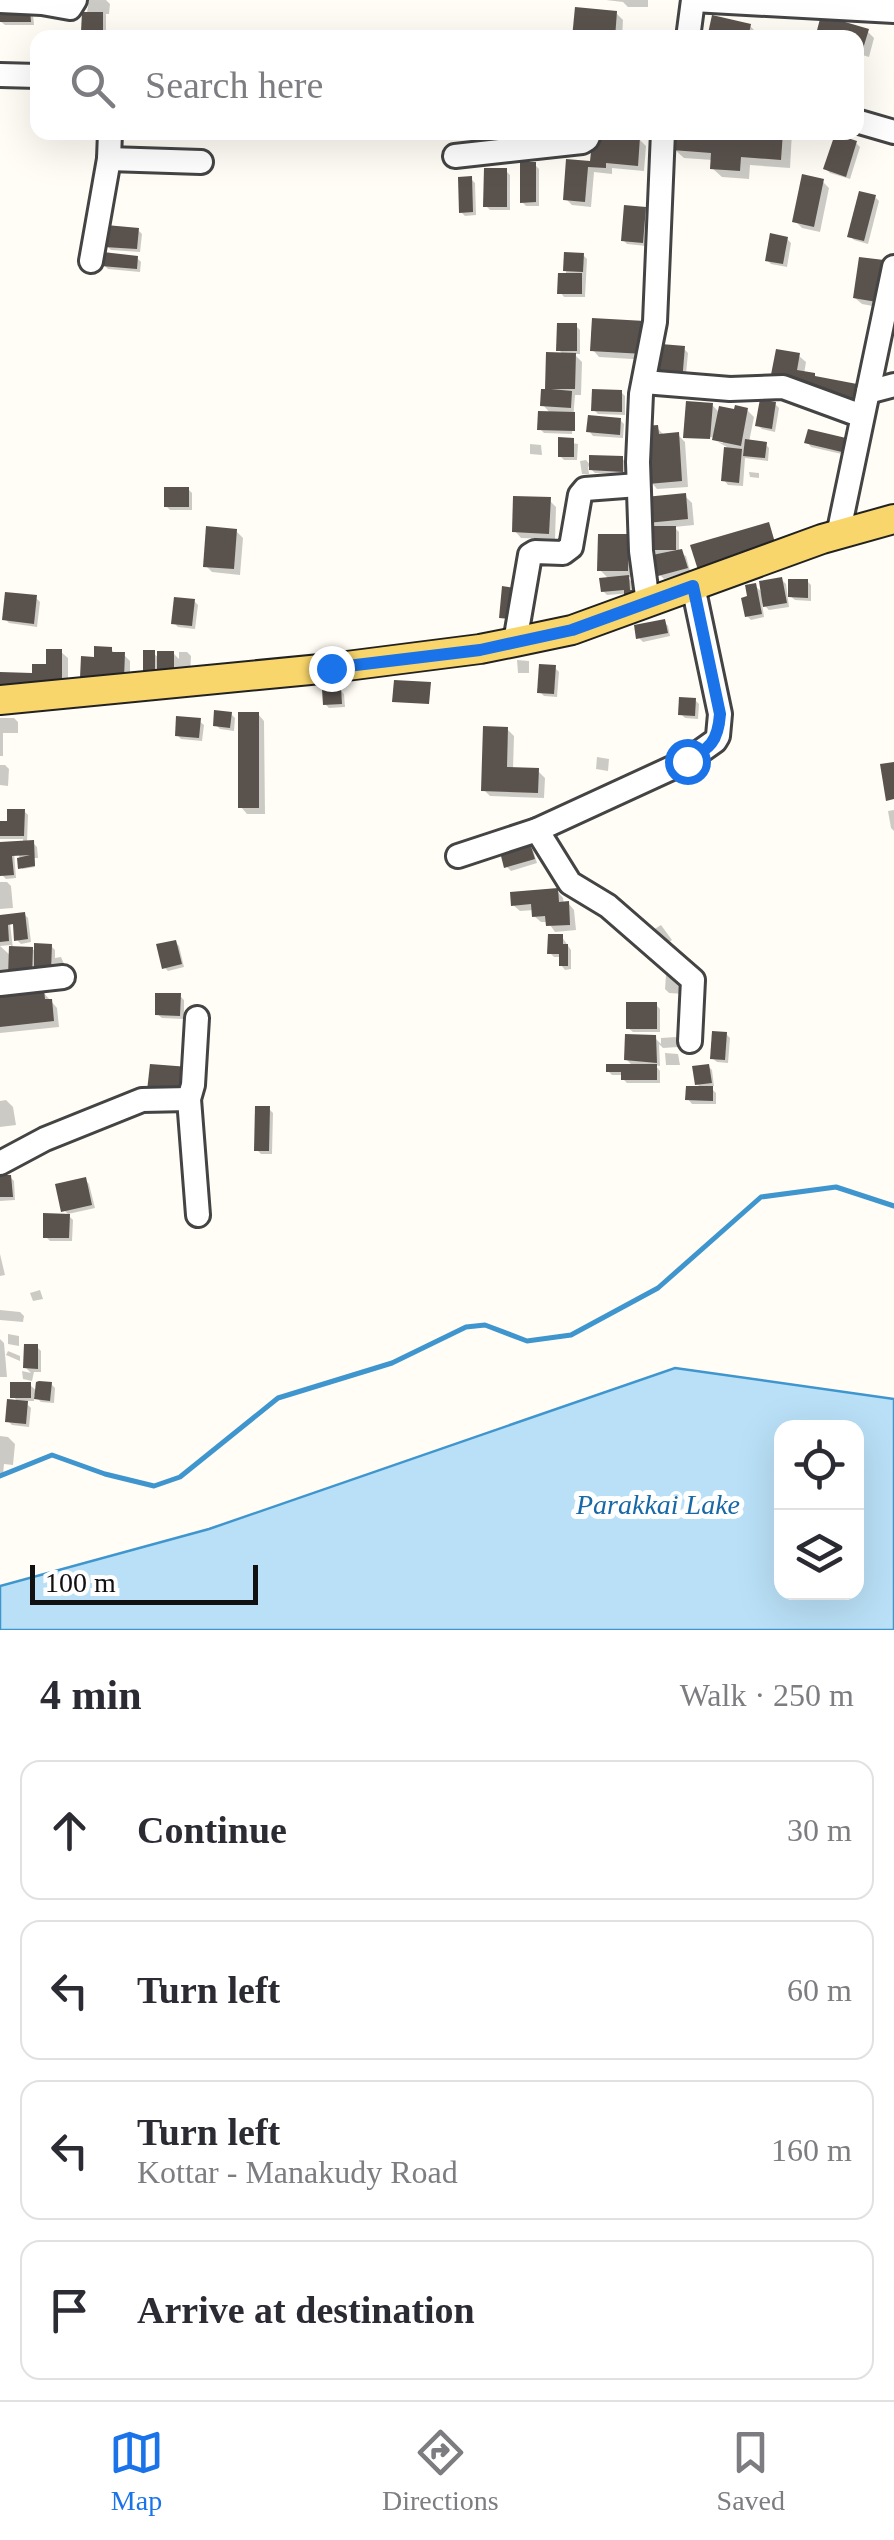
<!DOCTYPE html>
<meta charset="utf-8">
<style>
:root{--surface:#fff;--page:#f2f2f3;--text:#2b2b33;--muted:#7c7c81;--line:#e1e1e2;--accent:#1a73e8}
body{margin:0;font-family:Georgia,serif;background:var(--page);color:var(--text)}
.controls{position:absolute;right:30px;bottom:30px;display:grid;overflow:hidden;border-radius:20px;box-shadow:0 10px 40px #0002}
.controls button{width:90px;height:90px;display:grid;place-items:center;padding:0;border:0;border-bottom:2px solid var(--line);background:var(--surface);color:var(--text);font:50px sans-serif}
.scale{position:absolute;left:30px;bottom:25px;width:228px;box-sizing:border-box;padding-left:10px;border:5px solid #111;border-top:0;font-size:28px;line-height:35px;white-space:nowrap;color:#111;-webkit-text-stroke:8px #fff;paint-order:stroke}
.stop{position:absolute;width:30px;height:30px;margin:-22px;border:8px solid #1a73e8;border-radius:50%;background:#fff}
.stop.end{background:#1a73e8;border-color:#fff;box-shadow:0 2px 10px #0008}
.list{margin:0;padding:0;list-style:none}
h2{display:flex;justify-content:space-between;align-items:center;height:130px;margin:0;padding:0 40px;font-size:42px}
h2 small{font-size:32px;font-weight:400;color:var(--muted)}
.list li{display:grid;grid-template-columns:65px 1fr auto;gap:30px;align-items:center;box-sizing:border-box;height:140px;margin:0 20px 20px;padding:0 20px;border:2px solid var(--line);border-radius:20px}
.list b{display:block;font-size:38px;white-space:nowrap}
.list p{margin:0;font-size:32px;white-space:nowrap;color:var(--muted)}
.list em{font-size:32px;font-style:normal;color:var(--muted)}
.icon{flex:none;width:55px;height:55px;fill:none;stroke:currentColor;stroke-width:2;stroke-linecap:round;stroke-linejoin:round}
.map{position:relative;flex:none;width:894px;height:1630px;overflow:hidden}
.search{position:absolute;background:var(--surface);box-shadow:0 10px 40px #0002;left:30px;right:30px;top:30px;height:110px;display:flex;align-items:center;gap:25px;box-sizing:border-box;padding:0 35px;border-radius:20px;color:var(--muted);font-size:38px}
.sheet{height:770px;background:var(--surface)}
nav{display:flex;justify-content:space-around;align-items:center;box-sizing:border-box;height:140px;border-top:2px solid var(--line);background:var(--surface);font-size:28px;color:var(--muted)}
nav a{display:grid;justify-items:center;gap:5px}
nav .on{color:var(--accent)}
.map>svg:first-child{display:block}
</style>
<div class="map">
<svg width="894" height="1630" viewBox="0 0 894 1630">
<rect width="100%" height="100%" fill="#fffdf5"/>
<path fill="#b9e0f7" stroke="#3f96cf" stroke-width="2.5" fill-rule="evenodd" d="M675,1368L894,1399V1630H0V1586L209,1529ZM782,1428H856V1592H782Z"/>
<g fill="#0003" fill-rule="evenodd">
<path d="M89,0H106L110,4L109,14H106V36L88,35L84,31Z"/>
<path d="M606,0H648V7H628L623,2Z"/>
<path d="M29,11L33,15L34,25H5L0,21Z"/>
<path d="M616,13L623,20L622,38H575Z"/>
<path d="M750,26L757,33L756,38H709Z"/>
<path d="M867,31L874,38L869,57L856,53V38Z"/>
<path d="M118,132H147V137L122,136Z"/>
<path d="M507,132H540V145L507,141Z"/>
<path d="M625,132H654V139L637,137L646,146L644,171L612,168V174L594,172L591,207L572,205L566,199L569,162L592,164L631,138Z"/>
<path d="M714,132H753L752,138L762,139L763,132H792L790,168L750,165L749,179L722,177L712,168L713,160L684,158L674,149Z"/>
<path d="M856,143L860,147L850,179L830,173L826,169Z"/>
<path d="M535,165L539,169V206H526L522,202Z"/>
<path d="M506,171L510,175V210H490L486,206Z"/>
<path d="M471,179L475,183L476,215L465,216L461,212Z"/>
<path d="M822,181L829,188L820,232L802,228L795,221Z"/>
<path d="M875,197L879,201L868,244L854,240L850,236Z"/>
<path d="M645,209L649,213L646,246L627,244L623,240Z"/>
<path d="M138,230L142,234L140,252L111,250L107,246Z"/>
<path d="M787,239L791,243L787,267L771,264L767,260Z"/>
<path d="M566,255H583L587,259L585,297H564L560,292L566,275Z"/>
<path d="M137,258L141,262L140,272L108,269L104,265Z"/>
<path d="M882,263L889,270L883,308L862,304L855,298Z"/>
<path d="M594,321L649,360L599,357L593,350Z"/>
<path d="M576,326L580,330V354H574L582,362L581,395H575L572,434L544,433L540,429L551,414L543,405L548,388L564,355L559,350Z"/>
<path d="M684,349L688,353L685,385L664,383Z"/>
<path d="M799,356L806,362L804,374L818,380L855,387L862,393L859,411L777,396Z"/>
<path d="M621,392L625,396V415L598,414L594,410Z"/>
<path d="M775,404L779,408L775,432L762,429L757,425Z"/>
<path d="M712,405L720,413L747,410L754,417L749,442L765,444L769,448L768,461L745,458L743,486L728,485L724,480L727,447L718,442L723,443V438L687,435Z"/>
<path d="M620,420L624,424L623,438L593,436L589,431Z"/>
<path d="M657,428L665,436L678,435L685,442L688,487L657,489L651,482Z"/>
<path d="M845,441L849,445L846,455L811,447L807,442Z"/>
<path d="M572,443L578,444L577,460H564L560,456Z"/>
<path d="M530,444L541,445L542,455L530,454Z"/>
<path d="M622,458L626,463V474L595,473L588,466L589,474H582L580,461L586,460L591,466Z"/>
<path d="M749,472L759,473V478L750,477Z"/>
<path d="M188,489L192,493V510H170L166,506Z"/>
<path d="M685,496L692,503L694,525L674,527L679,532V553L686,556L690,571L664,579L660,575L658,556L650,549L656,528L650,522Z"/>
<path d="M549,500L556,507L555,539L521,538L515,531Z"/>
<path d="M236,531L243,538L240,575L212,572L206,566Z"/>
<path d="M628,537L635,544L634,577H627L632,582L633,593L607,595L603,591L609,579L600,570Z"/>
<path d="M782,580L786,584L789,607L769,610L762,603L764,617L751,620L747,616L755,586L763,593Z"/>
<path d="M807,581L811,585V601L795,600L790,596Z"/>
<path d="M36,598L40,602L37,627L9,623L5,619Z"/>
<path d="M194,601L198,605L195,629L178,627L174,623Z"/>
<path d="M664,622L668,626L670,636L643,642L639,638Z"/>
<path d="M111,649L116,655H124L130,661V685L96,659Z"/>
<path d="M61,652L68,658V692L9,691L0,682V688V675H34L48,667Z"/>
<path d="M179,652H187L191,656L190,675H149L145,671L153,653L160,659L173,653L179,659Z"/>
<path d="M517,660L529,661V673H518Z"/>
<path d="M555,668L559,672L557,697L544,696L540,692Z"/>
<path d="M340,690L344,694L345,707L329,708L325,704Z"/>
<path d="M695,700L699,704L698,719L685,718L681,714Z"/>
<path d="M231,714L235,718L234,731L220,729L216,725Z"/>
<path d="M258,714L264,721L265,814H247L241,807Z"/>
<path d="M0,718H14L18,722V733H3V756H0Z"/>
<path d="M199,721L204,725L202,741L181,739L177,735Z"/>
<path d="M507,729L514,736L513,770L538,771L545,778L544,798L490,796L484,790Z"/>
<path d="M597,757L609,759L608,771L596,769Z"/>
<path d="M0,765H5L9,769L8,786L0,785Z"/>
<path d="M894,810V831L891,828L888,811Z"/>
<path d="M24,811L28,815L27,843H33L37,847L38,858H34L35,867L22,869L18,851L14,852L16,878L6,879L2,875L0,845L23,843V839H0V824H9Z"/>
<path d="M529,846L533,850L537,863L511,871L507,867Z"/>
<path d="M0,882H7L11,886L13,908L0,909Z"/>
<path d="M557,891L563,898L564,904L568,903L574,910L576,930L555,932L548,922H541L534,916V910L520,911L513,905Z"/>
<path d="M24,914L28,918L31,942L21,944L17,940L15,922L10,923L13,949L37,950L51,946L55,950V958L61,957L65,966L58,968L55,964V974L0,986V917ZM11,945V956L0,946Z"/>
<path d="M661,925L672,940L659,949L647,934Z"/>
<path d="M562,937L571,950V969L565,970L561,965V957H554L550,953Z"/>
<path d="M175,942L179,946L184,967L168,971L164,967Z"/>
<path d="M666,975L680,976L684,994L669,993L665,989Z"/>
<path d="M43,992L57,1008L59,1027L0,1033V997Z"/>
<path d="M180,996L184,1000V1019L162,1018L157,1014Z"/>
<path d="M656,1005L660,1009V1032H633L628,1028Z"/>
<path d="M726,1034L730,1038L728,1063L717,1062L712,1058Z"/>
<path d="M676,1037L678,1047L663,1048L659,1044L660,1066L655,1065L660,1071V1083H627L623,1079V1075H612L608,1071L633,1066L626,1059L655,1038L661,1044V1038Z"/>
<path d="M665,1053L678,1054L680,1065H666Z"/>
<path d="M708,1066L712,1070L714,1086L710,1087L716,1093V1104H692L688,1099L702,1089L697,1084Z"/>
<path d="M6,1100L13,1107L16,1125L0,1127V1101Z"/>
<path d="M269,1109L273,1113L272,1154H261L257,1150Z"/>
<path d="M10,1177L14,1181L15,1200L0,1201V1178Z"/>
<path d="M85,1180L89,1184L95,1208L68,1214L64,1210Z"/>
<path d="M69,1216L73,1220L72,1241H50L46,1237Z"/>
<path d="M0,1254L5,1275L0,1276Z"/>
<path d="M40,1290L43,1299L33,1301L30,1293Z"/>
<path d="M0,1310L20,1312L24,1316L23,1322L0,1320Z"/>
<path d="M8,1334L19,1336V1346L8,1344Z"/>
<path d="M0,1339L4,1343L7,1377H0Z"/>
<path d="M37,1347L41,1351V1372H34L32,1381L23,1379L22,1371L31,1373L25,1367Z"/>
<path d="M8,1351L20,1356V1361L6,1355Z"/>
<path d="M51,1384L55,1388L54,1403L41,1402L34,1395V1401H24L31,1408L29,1427L12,1425L8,1421L19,1403L13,1396L30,1385L38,1392Z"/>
<path d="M0,1436L8,1437L15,1444L13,1465L4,1464L3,1475H0Z"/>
</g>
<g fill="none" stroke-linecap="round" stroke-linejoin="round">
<path stroke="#3f96cf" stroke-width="5" d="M0,1476L52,1455L105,1474L154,1486L180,1477L278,1398L392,1363L466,1327L485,1325L527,1341L571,1335L658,1288L761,1197L836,1187L894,1206"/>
</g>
<g fill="#5a524d">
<path d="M575,7L617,11L615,38H572Z"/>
<path d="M0,9H30L31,22H0Z"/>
<path d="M82,12H103V33L81,32Z"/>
<path d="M712,15L751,24L748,38H707Z"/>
<path d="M821,15L869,29L862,52L856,50V38H815Z"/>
<path d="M673,132H744V135L760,136V132H783L781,160L741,157L740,171L710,169L711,153L672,150Z"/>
<path d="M593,133L640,137L638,166L606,163V168L588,167L585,202L563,200L566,159L590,161Z"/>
<path d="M835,134L857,141L846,177L823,169Z"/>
<path d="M520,162H536V202L520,203Z"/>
<path d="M484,168H507V207H483Z"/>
<path d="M802,174L824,179L814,227L792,222Z"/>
<path d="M472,176L473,212L459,213L458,177Z"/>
<path d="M859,191L876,195L864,241L847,237Z"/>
<path d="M624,205L646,207L643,243L621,241Z"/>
<path d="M106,225L139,228L137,249L104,247Z"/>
<path d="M770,233L788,237L783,264L765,261Z"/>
<path d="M103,252L138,256L137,269L101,266Z"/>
<path d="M564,252L584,253L583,272L563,271Z"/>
<path d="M859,257L884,260L877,302L853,298Z"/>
<path d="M558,273H582V294H557Z"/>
<path d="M592,318L645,321L644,354L590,351Z"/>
<path d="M557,323H577V351H556Z"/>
<path d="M661,344L685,346L682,382L658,380Z"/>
<path d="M776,349L800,353L797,370L815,373V376L857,384L853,406L768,390Z"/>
<path d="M546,352L576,353L575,389H551L572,391L571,408L540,406L541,389H545Z"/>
<path d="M592,389L622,390V412L591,411Z"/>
<path d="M760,399L776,402L772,429L755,426Z"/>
<path d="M686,401L713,403L710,439L683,438Z"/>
<path d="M735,405L748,408L741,446L712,440L719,406L734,409Z"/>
<path d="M538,411L575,412V431L537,430Z"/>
<path d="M588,415L621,418L620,435L586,432Z"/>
<path d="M658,425L659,434L679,432L682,481L648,484L644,426Z"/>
<path d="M808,429L846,438L842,452L804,443Z"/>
<path d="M558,437L574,438V457H558Z"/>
<path d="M745,439L767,442L765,458L743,456Z"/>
<path d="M724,447L742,449L739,483L721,481Z"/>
<path d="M589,455L623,456V472L589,470Z"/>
<rect x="164" y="487" width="25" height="20"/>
<path d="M686,493L688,519L647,523L645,497Z"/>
<path d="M513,496L551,497L549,534L512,532Z"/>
<path d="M769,522L776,546L698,570L690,545Z"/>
<path d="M206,526L237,529L234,569L203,567Z"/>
<rect x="648" y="526" width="28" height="24"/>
<path d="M598,534H629L628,571H597Z"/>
<path d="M682,549L688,568L658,576L652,555Z"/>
<path d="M629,575L630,590H634V601H624V590L601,592L599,578Z"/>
<path d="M782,577L787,603L763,607L759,581Z"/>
<path d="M788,579H808V598L788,597Z"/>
<path d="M756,583L762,614L745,617L741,598L747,596L745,585Z"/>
<path d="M502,586L515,588L511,619L499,618Z"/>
<path d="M5,592L37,595L34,624L2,620Z"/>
<path d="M174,597L195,599L192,626L171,624Z"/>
<path d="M665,619L668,633L636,639L634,625Z"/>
<path d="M94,646L112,647V652H125L124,679L80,678L81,656L94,657Z"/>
<path d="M46,649H62V686L0,685V672L32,673V664H46Z"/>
<rect x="143" y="650" width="12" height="22"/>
<rect x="157" y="651" width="17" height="20"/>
<path d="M539,664L556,665L554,694L537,693Z"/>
<path d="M394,680L431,682L429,704L392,702Z"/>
<path d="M341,688L342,704L323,705L322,689Z"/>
<path d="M679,697L696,698L695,716L678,715Z"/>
<path d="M214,710L232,712L230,728L213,726Z"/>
<rect x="238" y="712" width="21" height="96"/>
<path d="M176,716L201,718L199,738L175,736Z"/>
<path d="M483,726L508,727L507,767L539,768L538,793L481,791Z"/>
<path d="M894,762V799L886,801L880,764Z"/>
<path d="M7,809H25L24,836H0V821H7Z"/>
<path d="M34,840L35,866L18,869L17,858L30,855L12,856L14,875L0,876V842Z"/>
<path d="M530,843L535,859L504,868L500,852Z"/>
<path d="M558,888L559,902L569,901L570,925L546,926L545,916L532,917L531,904L511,906L510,892Z"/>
<path d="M25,912L28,939L14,941L13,924L8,925L9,941L0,942V915Z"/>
<path d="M548,934H563V944H568V966H559V954H547Z"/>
<path d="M176,940L182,964L162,969L156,944Z"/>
<path d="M34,943L52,944L51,971H34Z"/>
<path d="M9,946L33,947L32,978L8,977Z"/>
<path d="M44,990L45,999H52L54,1021L0,1027V994Z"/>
<path d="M155,993H181L180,1016L155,1015Z"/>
<rect x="626" y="1002" width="31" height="27"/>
<path d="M712,1031L727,1032L725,1060L710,1059Z"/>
<path d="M625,1034L656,1035L657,1063L624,1060Z"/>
<path d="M150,1064L189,1067L186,1095L147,1091Z"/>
<path d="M606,1064H657V1080H621V1072H606Z"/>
<path d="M709,1064L712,1083L695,1085L692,1066Z"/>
<path d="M686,1086H713V1101L685,1100Z"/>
<path d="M255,1106H270L269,1151H254Z"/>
<path d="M0,1175H11L13,1197H0Z"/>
<path d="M86,1177L92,1205L61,1212L55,1184Z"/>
<path d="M43,1213L70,1214L69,1238H43Z"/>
<path d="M24,1344H38V1369L23,1368Z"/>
<path d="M39,1381L52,1382L50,1401L34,1399L36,1382Z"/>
<rect x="10" y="1382" width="21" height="16"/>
<path d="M7,1399L28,1401L26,1424L5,1422Z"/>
</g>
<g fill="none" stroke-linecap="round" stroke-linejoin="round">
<g stroke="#444" stroke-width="28">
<g id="minor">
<path d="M693,0L894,11"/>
<path d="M0,1L42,3L70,8L75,0"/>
<path d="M688,38L693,0"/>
<path d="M0,75L38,76"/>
<path d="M856,121L894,132"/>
<path d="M455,156L582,142L587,139L590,132"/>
<path d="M109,159L201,162"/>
<path d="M91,261L109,159L110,132"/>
<path d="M644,382L730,389L783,387L862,416"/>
<path d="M868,392L894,385"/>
<path d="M838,535L894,267"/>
<path d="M648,603L641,551L638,462L641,394L655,322L663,132"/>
<path d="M515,642L530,555L535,552L563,553L571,547L580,495L585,489L638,485"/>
<path d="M537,830L570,883L608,906L693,980L690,1041"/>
<path d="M458,856L537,830L687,761L715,741L718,736L720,714L693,586"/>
<path d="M0,984L63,977"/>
<path d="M197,1018L193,1085L189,1099L198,1215"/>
<path d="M0,1163L45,1139L142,1100L189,1099"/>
</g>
</g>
<g stroke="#222" stroke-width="32">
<path id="major" d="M0,700L331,668L480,649L515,642L572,630L822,539L894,519"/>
</g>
<use href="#minor" stroke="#fff" stroke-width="22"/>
<use href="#major" stroke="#f9d66b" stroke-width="28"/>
</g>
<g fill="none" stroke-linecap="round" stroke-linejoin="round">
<path stroke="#1a73e8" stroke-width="12" d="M331,668L480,650L572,630L693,586L720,714C718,742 710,748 687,761"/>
</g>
<g text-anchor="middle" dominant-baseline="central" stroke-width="10" stroke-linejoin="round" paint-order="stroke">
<g font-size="28" font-style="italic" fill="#1768a6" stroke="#fff">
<text x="658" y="1504">Parakkai Lake</text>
</g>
</g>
</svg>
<div class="controls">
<button><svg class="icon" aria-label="locate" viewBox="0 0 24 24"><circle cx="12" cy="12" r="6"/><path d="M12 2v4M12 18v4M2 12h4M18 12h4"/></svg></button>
<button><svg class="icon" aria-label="layers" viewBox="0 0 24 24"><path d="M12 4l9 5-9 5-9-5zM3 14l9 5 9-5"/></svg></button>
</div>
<div class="scale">100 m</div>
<div class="stop" style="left:687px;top:761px"></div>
<div class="stop end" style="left:331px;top:668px"></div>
<div class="search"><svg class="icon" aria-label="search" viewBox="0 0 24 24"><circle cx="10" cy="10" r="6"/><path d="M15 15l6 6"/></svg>Search here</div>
</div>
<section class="sheet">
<h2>4 min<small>Walk · 250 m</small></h2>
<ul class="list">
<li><svg class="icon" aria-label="ahead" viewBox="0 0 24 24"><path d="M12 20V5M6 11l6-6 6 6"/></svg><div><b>Continue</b></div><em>30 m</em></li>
<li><svg class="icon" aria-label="left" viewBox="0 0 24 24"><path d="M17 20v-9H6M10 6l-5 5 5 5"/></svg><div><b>Turn left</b></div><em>60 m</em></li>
<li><svg class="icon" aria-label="left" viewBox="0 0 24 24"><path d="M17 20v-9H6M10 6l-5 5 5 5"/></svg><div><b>Turn left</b><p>Kottar - Manakudy Road</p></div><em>160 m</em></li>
<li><svg class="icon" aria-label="arrive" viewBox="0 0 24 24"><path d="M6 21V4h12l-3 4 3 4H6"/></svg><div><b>Arrive at destination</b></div></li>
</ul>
</section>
<nav>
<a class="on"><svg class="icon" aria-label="map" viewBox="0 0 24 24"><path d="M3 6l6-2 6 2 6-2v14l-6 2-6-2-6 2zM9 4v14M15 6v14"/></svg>Map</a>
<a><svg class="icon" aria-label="directions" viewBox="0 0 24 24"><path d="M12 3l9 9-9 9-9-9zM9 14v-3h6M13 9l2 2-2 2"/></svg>Directions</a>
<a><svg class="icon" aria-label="saved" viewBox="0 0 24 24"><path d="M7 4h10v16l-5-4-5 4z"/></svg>Saved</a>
</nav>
